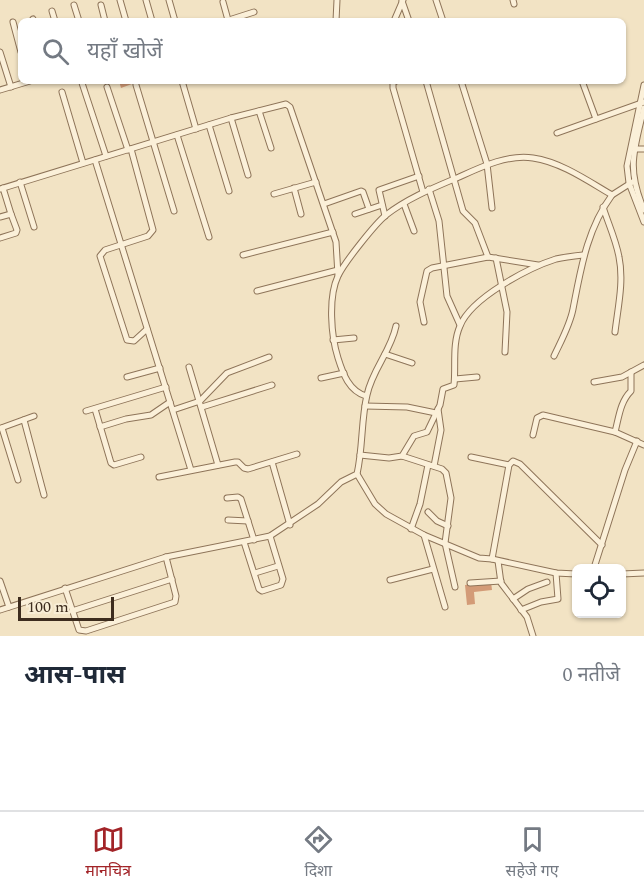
<!DOCTYPE html>
<html lang="hi">
<meta charset="utf-8">
<style>
:root{--surface:#fff;--page:#f2f2f3;--text:#1f2937;--muted:#747a83;--line:#e0e1e3;--accent:#a22428}
body{margin:0;font-family:Spectral,"Noto Sans Devanagari",serif;background:var(--page);color:var(--text)}
.controls{position:absolute;right:18px;bottom:18px;display:grid;overflow:hidden;border-radius:9px;box-shadow:0 2px 4px #0004}
.controls button{width:54px;height:54px;display:grid;place-items:center;padding:0;border:0;border-bottom:2px solid var(--line);background:var(--surface);color:var(--text);font:30px sans-serif}
.scale{position:absolute;left:18px;bottom:15px;width:96px;box-sizing:border-box;padding-left:6px;border:3px solid #3d2c1e;border-top:0;font-size:16px;line-height:21px;white-space:nowrap;color:#3d2c1e;-webkit-text-stroke:4px #f8edd5;paint-order:stroke}
.list{margin:0;padding:0;list-style:none}
h2{display:flex;justify-content:space-between;align-items:center;height:78px;margin:0;padding:0 24px;font-size:26px}
h2 small{font-size:20px;font-weight:400;color:var(--muted)}
.icon{flex:none;width:33px;height:33px;fill:none;stroke:currentColor;stroke-width:2;stroke-linecap:round;stroke-linejoin:round}
.map{position:relative;flex:none;width:644px;height:636px;overflow:hidden}
.search{position:absolute;background:var(--surface);box-shadow:0 2px 4px #0004;left:18px;right:18px;top:18px;height:66px;display:flex;align-items:center;gap:15px;box-sizing:border-box;padding:0 21px;border-radius:9px;color:var(--muted);font-size:22px}
.sheet{height:174px;background:var(--surface)}
nav{display:flex;justify-content:space-around;align-items:center;box-sizing:border-box;height:84px;border-top:2px solid var(--line);background:var(--surface);font-size:16px;color:var(--muted)}
nav a{display:grid;justify-items:center;gap:3px}
nav .on{color:var(--accent)}
.map>svg:first-child{display:block}
</style>
<div class="map">
<svg width="644" height="636" viewBox="0 0 644 636">
<rect width="100%" height="100%" fill="#f2e3c4"/>
<g fill="#d39b77">
<path d="M119,81H140L121,88Z"/>
<path d="M491,582L492,590L474,592L475,604L467,605L465,585Z"/>
</g>
<g fill="none" stroke-linecap="round" stroke-linejoin="round">
<g stroke="#8e7459" stroke-width="7">
<g id="minor">
<path d="M120,0L126,21"/>
<path d="M146,0L152,21"/>
<path d="M169,0L175,21"/>
<path d="M436,0L443,21"/>
<path d="M513,0L514,4"/>
<path d="M402,1L409,21"/>
<path d="M223,2L228,20"/>
<path d="M74,5L79,21"/>
<path d="M101,5L105,21"/>
<path d="M52,11L55,21"/>
<path d="M33,19L34,21"/>
<path d="M229,20L254,12"/>
<path d="M336,21L337,0"/>
<path d="M394,21L403,0"/>
<path d="M13,22L21,52"/>
<path d="M0,52L11,87"/>
<path d="M182,81L196,129"/>
<path d="M396,81L393,83V88L423,192"/>
<path d="M426,81L463,211L475,223L488,257"/>
<path d="M461,81L487,164L492,208"/>
<path d="M582,81L596,119"/>
<path d="M82,83L106,156"/>
<path d="M136,85L174,211"/>
<path d="M644,85L627,166L629,183L644,222"/>
<path d="M107,87L128,150"/>
<path d="M0,90L30,81"/>
<path d="M62,92L83,163"/>
<path d="M644,108C634,151 626,167 644,210"/>
<path d="M259,111L271,148"/>
<path d="M231,118L248,175"/>
<path d="M209,125L229,191"/>
<path d="M557,133L644,102"/>
<path d="M177,135L209,237"/>
<path d="M131,149L153,230L148,236L105,250L100,256L127,340L134,341L147,329"/>
<path d="M635,149H644"/>
<path d="M95,160L191,470"/>
<path d="M20,182L34,227"/>
<path d="M294,188L301,214"/>
<path d="M0,189L231,118L286,104L290,107L336,242L338,275"/>
<path d="M429,189L439,221L447,296L460,325"/>
<path d="M274,194L316,182"/>
<path d="M324,204L361,191L363,192L369,209"/>
<path d="M404,204L414,231"/>
<path d="M603,207C608,223 616,240 619,257C624,281 618,307 615,332"/>
<path d="M355,214L382,205"/>
<path d="M385,216L379,190L419,176"/>
<path d="M0,217L11,214L3,188"/>
<path d="M0,238L16,233L17,230L11,214"/>
<path d="M243,255L333,232"/>
<path d="M496,258L507,312L505,352"/>
<path d="M257,291L338,270"/>
<path d="M424,322L420,302L427,271L432,268L488,257L538,265"/>
<path d="M333,340L354,338"/>
<path d="M385,354L412,363"/>
<path d="M554,356C561,341 570,325 573,309C581,268 587,229 612,195"/>
<path d="M189,367L218,465"/>
<path d="M127,377L160,368"/>
<path d="M321,378L344,373"/>
<path d="M455,379L477,377"/>
<path d="M594,382L622,377L644,365"/>
<path d="M366,396C349,391 343,374 338,358C331,336 328,297 338,276C344,263 375,224 386,215C408,198 433,188 459,177C481,167 508,154 533,158C561,162 588,181 612,195L634,181"/>
<path d="M365,406L407,407L436,413"/>
<path d="M202,407L272,385"/>
<path d="M95,409L111,463L114,465L141,457"/>
<path d="M173,410L200,401L227,373L269,357"/>
<path d="M86,411L166,387"/>
<path d="M24,420L44,495"/>
<path d="M100,427L126,419L151,415L170,402"/>
<path d="M1,428L34,416"/>
<path d="M2,428L18,480"/>
<path d="M615,432C619,417 620,402 631,391V372"/>
<path d="M533,435L537,418L543,415L615,432L644,445"/>
<path d="M360,455L389,458L402,456L414,436L427,432L440,405L443,389L454,385C456,366 452,344 460,326C471,298 528,268 556,259C565,257 574,256 583,255"/>
<path d="M402,456L442,469L446,473L451,498L445,543L455,587"/>
<path d="M471,457L509,465"/>
<path d="M272,462L290,525"/>
<path d="M434,466L441,430L438,409"/>
<path d="M357,474L375,504L386,514L424,535L479,558L492,559L556,573L576,574"/>
<path d="M159,477L235,462H238L244,468L248,469L297,454"/>
<path d="M227,498L238,497L241,499L254,540"/>
<path d="M428,512L437,521L448,526"/>
<path d="M228,520L248,521"/>
<path d="M411,529L420,504L428,465"/>
<path d="M424,535L445,607"/>
<path d="M244,542L259,589L262,591L281,585L283,579L270,536"/>
<path d="M492,559L509,465L513,461L520,464L602,545"/>
<path d="M498,561L501,583L527,617L533,636"/>
<path d="M594,568L625,470L637,441"/>
<path d="M255,573L278,566"/>
<path d="M622,574L644,573"/>
<path d="M390,580L433,569"/>
<path d="M0,581L9,607"/>
<path d="M470,583L501,581"/>
<path d="M65,588L79,630L86,631L175,602L176,596L166,557"/>
<path d="M513,599L528,589L547,582"/>
<path d="M0,610L166,557L270,536L318,504L341,482L357,474C363,448 361,420 367,395C372,370 391,351 396,326"/>
<path d="M521,610L541,602L558,599L556,573"/>
<path d="M72,611L172,579"/>
</g>
</g>
<use href="#minor" stroke="#fbf0d9" stroke-width="5"/>
</g>
</svg>
<div class="controls">
<button><svg class="icon" aria-label="locate" viewBox="0 0 24 24"><circle cx="12" cy="12" r="6"/><path d="M12 2v4M12 18v4M2 12h4M18 12h4"/></svg></button>
</div>
<div class="scale">100 m</div>
<div class="search"><svg class="icon" aria-label="search" viewBox="0 0 24 24"><circle cx="10" cy="10" r="6"/><path d="M15 15l6 6"/></svg>यहाँ खोजें</div>
</div>
<section class="sheet">
<h2>आस-पास<small>0 नतीजे</small></h2>
<ul class="list">
</ul>
</section>
<nav>
<a class="on"><svg class="icon" aria-label="map" viewBox="0 0 24 24"><path d="M3 6l6-2 6 2 6-2v14l-6 2-6-2-6 2zM9 4v14M15 6v14"/></svg>मानचित्र</a>
<a><svg class="icon" aria-label="directions" viewBox="0 0 24 24"><path d="M12 3l9 9-9 9-9-9zM9 14v-3h6M13 9l2 2-2 2"/></svg>दिशा</a>
<a><svg class="icon" aria-label="saved" viewBox="0 0 24 24"><path d="M7 4h10v16l-5-4-5 4z"/></svg>सहेजे गए</a>
</nav>
